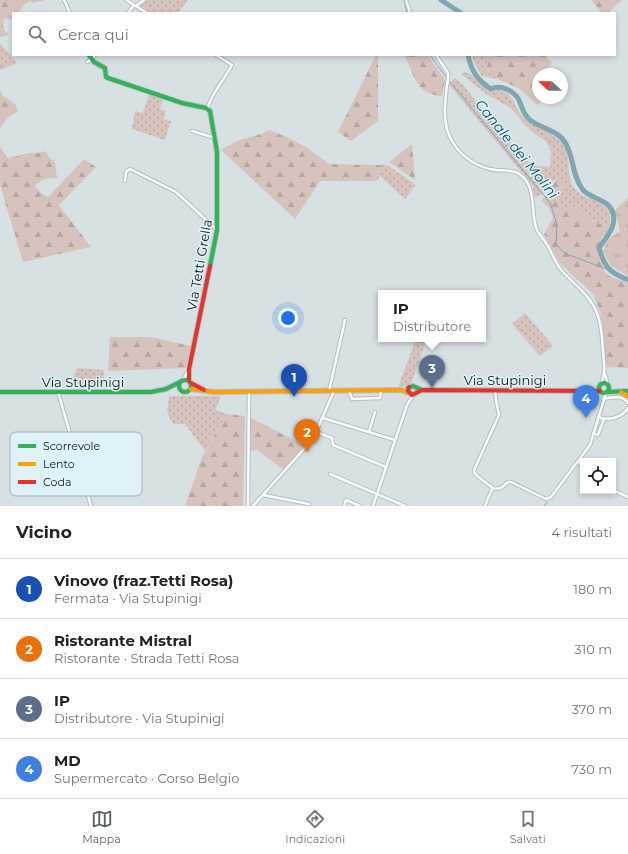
<!DOCTYPE html>
<html lang="it">
<meta charset="utf-8">
<style>
:root{--surface:#fff;--page:#f2f2f2;--text:#222;--muted:#767676;--line:#e0e0e0;--accent:#586062}
body{margin:0;font-family:Montserrat,sans-serif;background:var(--page);color:var(--text)}
.controls{position:absolute;right:12px;bottom:12px;display:grid;overflow:hidden;border-radius:0px;box-shadow:0 2px 6px #0003}
.controls button{width:36px;height:36px;display:grid;place-items:center;padding:0;border:0;border-bottom:1px solid var(--line);background:var(--surface);color:var(--text);font:20px sans-serif}
.compass{position:absolute;left:532px;top:68px;width:36px;height:36px;border-radius:50%;background:var(--surface);box-shadow:0 2px 6px #0003;rotate:291deg}
.you{position:absolute;left:288px;top:318px;width:14px;height:14px;margin:-10px;border:3px solid #fff;border-radius:50%;background:#1a73e8;box-shadow:0 0 0 6px #1a73e833}
.badge{display:grid;place-items:center;width:26px;height:26px;border-radius:50%;background:var(--accent);color:#fff;font-size:13px;font-weight:700}
.pin{position:absolute;translate:-50% -33px;filter:drop-shadow(0 1px 2px #0008)}
.pin::after{content:'';position:absolute;top:21px;width:14px;height:12px;background:inherit;clip-path:polygon(0 0,100% 0,50% 100%)}
.popup{position:absolute;left:378px;top:290px;width:108px;height:52px;box-sizing:border-box;display:grid;place-content:center;border-radius:0px;background:var(--surface);filter:drop-shadow(0 1px 3px #0005);font-size:13px;white-space:nowrap;color:var(--muted)}
.popup b{font-size:15px;color:var(--text)}
.popup::after{content:'';position:absolute;left:50%;top:100%;margin-left:-8px;border:8px solid transparent;border-top-color:var(--surface)}
.list{margin:0;padding:0;list-style:none}
h2{display:flex;justify-content:space-between;align-items:center;height:52px;margin:0;padding:0 16px;font-size:17px}
h2 small{font-size:13px;font-weight:400;color:var(--muted)}
.list li{display:grid;grid-template-columns:26px 1fr auto;gap:12px;align-items:center;box-sizing:border-box;height:60px;padding:0 16px;border-top:1px solid var(--line)}
.list b{display:block;font-size:15px;white-space:nowrap}
.list p{margin:0;font-size:13px;white-space:nowrap;color:var(--muted)}
.list em{font-size:13px;font-style:normal;color:var(--muted)}
.icon{flex:none;width:22px;height:22px;fill:none;stroke:currentColor;stroke-width:2;stroke-linecap:round;stroke-linejoin:round}
.map{position:relative;flex:none;width:628px;height:506px;overflow:hidden}
.search{position:absolute;background:var(--surface);box-shadow:0 2px 6px #0003;left:12px;right:12px;top:12px;height:44px;display:flex;align-items:center;gap:10px;box-sizing:border-box;padding:0 14px;border-radius:0px;color:var(--muted);font-size:15px}
.sheet{height:292px;background:var(--surface)}
nav{display:flex;justify-content:space-around;align-items:center;box-sizing:border-box;height:56px;border-top:1px solid var(--line);background:var(--surface);font-size:11px;color:var(--muted)}
nav a{display:grid;justify-items:center;gap:2px}
nav .on{color:var(--accent)}
.map>svg:first-child{display:block}
</style>
<div class="map">
<svg width="628" height="506" viewBox="0 0 628 506">
<defs>
<pattern id="grass-dots" width="8" height="8" patternUnits="userSpaceOnUse"><rect width="8" height="8" fill="#d6c3be"/><path d="M2 2h.1M6 6h.1" fill="none" stroke="#b7a7a3" stroke-width="1.8" stroke-linecap="round"/></pattern>
<pattern id="forest-firs" width="22" height="20" patternUnits="userSpaceOnUse"><rect width="22" height="20" fill="#d6c3be"/><path d="M5 1l3.5 6h-7zM16 11l3.5 6h-7z" fill="#b7a7a3"/></pattern>
<pattern id="park-tufts" width="24" height="20" patternUnits="userSpaceOnUse"><rect width="24" height="20" fill="#d6c3be"/><path d="M3 7l-1-3M5 7V3M7 7l1-3M15 17l-1-3M17 17v-4M19 17l1-3" fill="none" stroke="#b7a7a3"/></pattern>
</defs>
<rect width="100%" height="100%" fill="#d7e1e4"/>
<g fill="url(#grass-dots)">
<path d="M146,0H188L178,13H151L140,5Z"/>
<path d="M0,43L17,63L0,70Z"/>
<path d="M472,55H489V59L486,70L498,79L482,76L474,63Z"/>
<path d="M465,72C474,74 479,84 487,88C492,91 499,88 507,93C514,98 516,109 522,116C533,128 552,131 563,144C573,157 564,177 576,190C583,198 592,198 600,203C604,205 607,208 610,210V226C594,224 582,215 571,203L562,211C557,195 557,195 566,181L557,178C548,185 547,196 534,197L533,186L449,85L451,81L455,78L463,85L491,120L524,159L536,166L550,167L551,152L546,141L536,135L524,124L511,108L486,94L461,74Z"/>
<path d="M149,94L163,99L160,109L166,111L164,119L171,121L165,140L132,129L135,111L143,113Z"/>
<path d="M384,164L389,166L416,185L405,199L380,176L377,181H376L381,165Z"/>
<path d="M525,313L553,346L540,356L512,324Z"/>
<path d="M416,339H422L426,341L411,384L404,386L398,387Z"/>
<path d="M77,368L104,370L103,387H69Z"/>
<path d="M169,396H221L215,410L227,414L205,451L185,424H173L167,412Z"/>
</g>
<g fill="url(#forest-firs)">
<path d="M0,0H45L33,3L30,1L26,3L18,13H13V20L5,18L3,24L4,30L10,35L0,37Z"/>
<path d="M591,0H622L608,13H602Z"/>
<path d="M376,55H378V121L351,141L338,132Z"/>
<path d="M404,55H428L445,80L442,96C415,94 415,75 404,55Z"/>
<path d="M489,55H545L552,63L544,72L545,74H538V98H546L537,105L520,89L498,79L486,70L489,59Z"/>
<path d="M0,89L2,95L15,104L18,111C9,116 2,122 0,131Z"/>
<path d="M269,130L287,137L306,147L329,164L381,165L376,181H320L295,219L221,150L239,140L262,134Z"/>
<path d="M412,144L415,180L389,162Z"/>
<path d="M0,147L8,158C14,157 19,155 25,154C32,152 38,154 45,151L49,157L55,162L57,178C48,177 41,180 35,186L42,194L48,197L84,159L96,167L59,205L91,247L23,262L0,185Z"/>
<path d="M557,178L566,181C557,193 558,197 562,211L571,203C581,215 594,224 610,226L608,231L602,237L597,250L605,272L609,276L628,283V368L606,367L601,314L593,294L572,275L560,263L544,234L553,218L549,208L541,200L548,194Z"/>
<path d="M110,337H151L191,346L186,368L108,371Z"/>
<path d="M227,414L245,416L243,506H185L202,457Z"/>
<path d="M251,418L304,445L284,470L257,450L250,451Z"/>
</g>
<path fill="url(#park-tufts)" d="M628,198V276L611,266L603,251L608,239L620,231L615,210Z"/>
<g fill="none" stroke-linecap="round" stroke-linejoin="round">
<g stroke="#80a7b1" stroke-width="1">
<path d="M404,0L407,13"/>
<path d="M430,55L446,77"/>
<path d="M451,83L550,203L557,224L556,244L564,253L609,270"/>
<path d="M544,506L547,502"/>
</g>
<g stroke="#80a7b1" stroke-width="5">
<path d="M441,0L461,13"/>
<path d="M468,55C471,70 477,80 491,89C501,84 514,91 519,100C522,107 523,114 529,119C540,129 558,129 566,144C574,158 572,176 583,190C591,199 609,199 613,213C617,227 606,237 599,248C605,268 609,272 628,280"/>
</g>
<g stroke="#b6bec1" stroke-width="4.5">
<g id="street">
<path d="M64,0L70,13"/>
<path d="M126,0L147,13"/>
<path d="M406,0L410,13"/>
<path d="M136,6L144,0"/>
<path d="M128,13L134,5"/>
<path d="M436,55L448,73C449,80 446,87 446,94C444,109 444,128 452,141C461,157 478,168 496,170C507,171 516,169 524,178C537,193 530,214 537,230C541,237 547,243 550,250C554,258 557,265 562,271C575,285 590,295 597,313C602,325 602,338 603,351C604,363 606,373 601,384"/>
<path d="M87,62L92,59L95,55"/>
<path d="M208,108C209,97 226,77 232,65L216,55"/>
<path d="M192,131L215,138"/>
<path d="M125,181L126,172L130,169L176,192L217,230"/>
<path d="M605,374L608,385"/>
<path d="M183,380L189,370"/>
<path d="M329,391L345,320"/>
<path d="M349,391L352,399L380,398L381,391"/>
<path d="M58,392L91,506"/>
<path d="M603,399C611,397 624,395 628,403"/>
<path d="M598,417C608,421 622,418 628,408"/>
<path d="M323,418L395,440"/>
<path d="M316,432L332,438L333,445L386,467"/>
<path d="M369,432L375,412"/>
<path d="M593,433L598,435L604,419"/>
<path d="M578,461L583,468"/>
<path d="M330,474L405,506"/>
<path d="M493,488L477,476L474,472L475,468L499,415L496,400L495,390"/>
<path d="M613,490L628,497"/>
<path d="M263,495L309,504"/>
<path d="M248,506L249,392"/>
<path d="M253,506L304,449L316,432L334,391"/>
<path d="M344,506L346,500L360,506"/>
<path d="M373,506L407,405L414,394"/>
<path d="M485,506L492,489L501,488L508,482H511L546,499L551,497L590,445L606,393"/>
</g>
</g>
<g stroke="#b6bec1" stroke-width="6">
<g id="fast">
<path d="M89,55L94,62L105,68L106,77L108,78L182,103L206,108L210,111L217,152V230L210,266"/>
<circle cx="185" cy="386" r="6"/>
<circle cx="604" cy="388" r="5"/>
<path d="M408,388L413,386L422,390"/>
<path d="M0,392H151L166,389L180,382"/>
<path d="M608,392L628,391"/>
</g>
</g>
<g stroke="#b6bec1" stroke-width="6">
<g id="slow">
<path d="M191,389L214,392L401,390L409,393"/>
<path d="M621,392L628,396"/>
</g>
</g>
<g stroke="#b6bec1" stroke-width="6">
<g id="jam">
<path d="M189,380V369L210,266"/>
<path d="M191,383L204,390"/>
<path d="M409,387L408,391L412,395L422,390L600,391"/>
</g>
</g>
<use href="#street" stroke="#f9fafb" stroke-width="2.5"/>
<use href="#fast" stroke="#30b455" stroke-width="4"/>
<use href="#slow" stroke="#ff9f0a" stroke-width="4"/>
<use href="#jam" stroke="#e5322d" stroke-width="4"/>
</g>
<g text-anchor="middle" dominant-baseline="central" stroke-width="3" stroke-linejoin="round" paint-order="stroke">
<g font-size="13" fill="#131a1c" stroke="#def2f7">
<text transform="translate(199 265) rotate(-80)">Via Tetti Grella</text>
<text x="505" y="380">Via Stupinigi</text>
<text x="83" y="382">Via Stupinigi</text>
</g>
<g font-size="14" font-style="italic" fill="#004f5e" stroke="#def2f7">
<text transform="translate(517 149) rotate(51)">Canale dei Molini</text>
</g>
</g>
<rect x="10" y="432" width="132" height="64" rx="6" fill="#def2f7" stroke="#a1b1b5" stroke-width="1"/>
<rect x="18" y="444" width="18" height="4" fill="#30b455"/>
<rect x="18" y="462" width="18" height="4" fill="#ff9f0a"/>
<rect x="18" y="480" width="18" height="4" fill="#e5322d"/>
<g font-size="11" fill="#131a1c">
<text x="43" y="450">Scorrevole</text>
<text x="43" y="468">Lento</text>
<text x="43" y="486">Coda</text>
</g>
</svg>
<div class="controls">
<button><svg class="icon" aria-label="locate" viewBox="0 0 24 24"><circle cx="12" cy="12" r="6"/><path d="M12 2v4M12 18v4M2 12h4M18 12h4"/></svg></button>
</div>
<svg class="compass" viewBox="-18 -18 36 36"><path d="M0-13l5 13h-10z" fill="#e53935"/><path d="M0 13l5-13h-10z" fill="#767676"/></svg>
<div class="you"></div>
<div class="pin badge" style="left:294px;top:397px;background:#1a4fb4">1</div>
<div class="pin badge" style="left:307px;top:452px;background:#e8710a">2</div>
<div class="pin badge" style="left:432px;top:388px;background:#5c6f8a">3</div>
<div class="popup"><b>IP</b>Distributore</div>
<div class="pin badge" style="left:586px;top:418px;background:#3f7fe0">4</div>
<div class="search"><svg class="icon" aria-label="search" viewBox="0 0 24 24"><circle cx="10" cy="10" r="6"/><path d="M15 15l6 6"/></svg>Cerca qui</div>
</div>
<section class="sheet">
<h2>Vicino<small>4 risultati</small></h2>
<ul class="list">
<li><span class="badge" style="background:#1a4fb4">1</span><div><b>Vinovo (fraz.Tetti Rosa)</b><p>Fermata · Via Stupinigi</p></div><em>180 m</em></li>
<li><span class="badge" style="background:#e8710a">2</span><div><b>Ristorante Mistral</b><p>Ristorante · Strada Tetti Rosa</p></div><em>310 m</em></li>
<li><span class="badge" style="background:#5c6f8a">3</span><div><b>IP</b><p>Distributore · Via Stupinigi</p></div><em>370 m</em></li>
<li><span class="badge" style="background:#3f7fe0">4</span><div><b>MD</b><p>Supermercato · Corso Belgio</p></div><em>730 m</em></li>
</ul>
</section>
<nav>
<a class="on"><svg class="icon" aria-label="map" viewBox="0 0 24 24"><path d="M3 6l6-2 6 2 6-2v14l-6 2-6-2-6 2zM9 4v14M15 6v14"/></svg>Mappa</a>
<a><svg class="icon" aria-label="directions" viewBox="0 0 24 24"><path d="M12 3l9 9-9 9-9-9zM9 14v-3h6M13 9l2 2-2 2"/></svg>Indicazioni</a>
<a><svg class="icon" aria-label="saved" viewBox="0 0 24 24"><path d="M7 4h10v16l-5-4-5 4z"/></svg>Salvati</a>
</nav>
